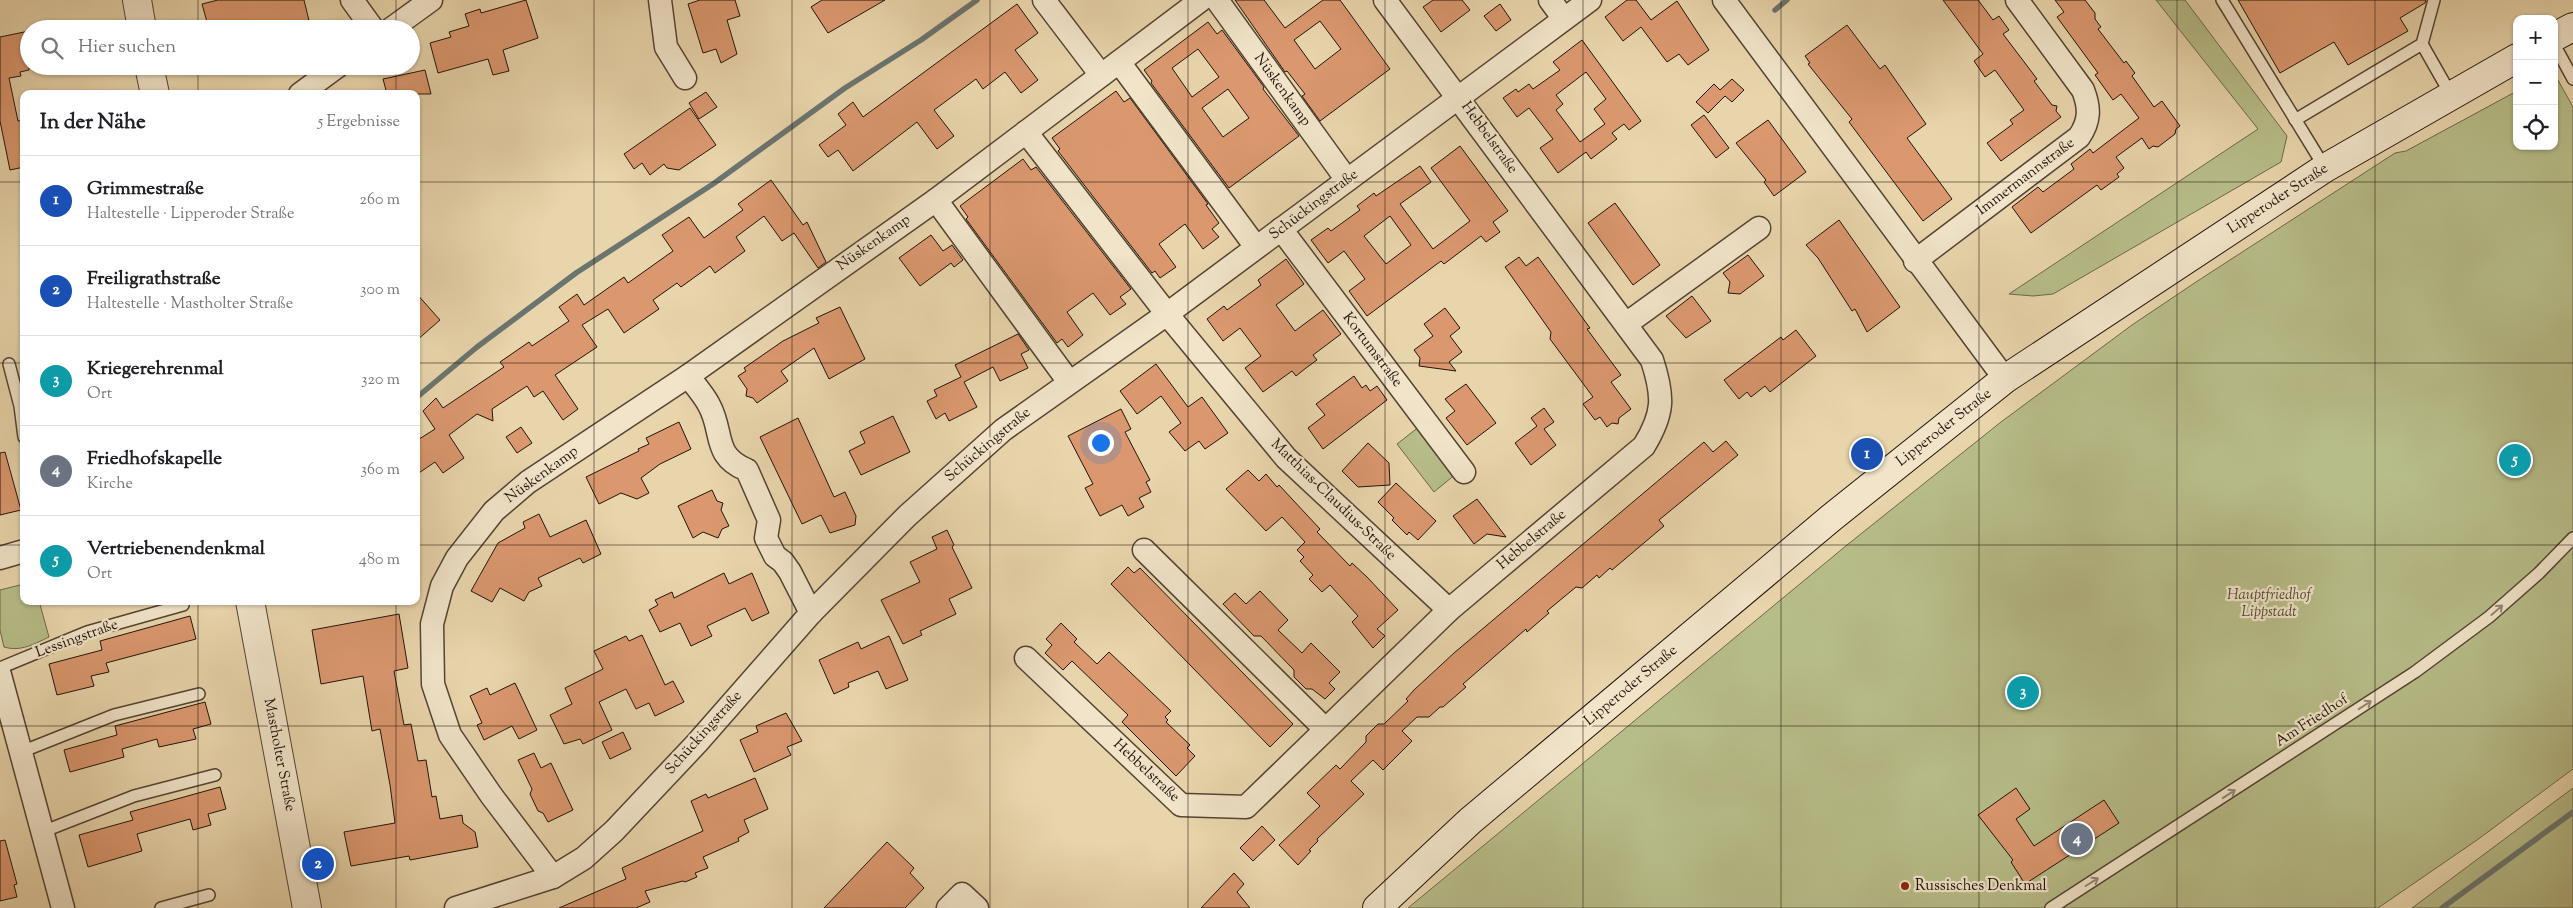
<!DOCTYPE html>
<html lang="de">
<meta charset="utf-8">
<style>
:root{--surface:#fff;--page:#f2f2f2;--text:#202124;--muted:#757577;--line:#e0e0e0;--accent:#8f2418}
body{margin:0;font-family:"Sorts Mill Goudy",serif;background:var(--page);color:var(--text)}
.controls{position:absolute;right:15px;top:15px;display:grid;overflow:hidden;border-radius:10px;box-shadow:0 1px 4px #0004}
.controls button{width:45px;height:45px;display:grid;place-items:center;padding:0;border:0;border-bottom:1px solid var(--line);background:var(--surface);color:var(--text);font:25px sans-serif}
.you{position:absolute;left:1100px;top:442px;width:18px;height:18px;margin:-12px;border:4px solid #fff;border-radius:50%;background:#1a73e8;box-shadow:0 0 0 8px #1a73e833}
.badge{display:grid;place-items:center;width:32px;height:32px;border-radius:50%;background:var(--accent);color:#fff;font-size:16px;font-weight:700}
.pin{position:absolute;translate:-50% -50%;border:2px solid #fff;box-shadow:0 1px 5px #0006}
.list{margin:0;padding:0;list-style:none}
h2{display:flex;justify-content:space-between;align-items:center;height:65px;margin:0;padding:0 20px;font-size:21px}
h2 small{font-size:16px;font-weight:400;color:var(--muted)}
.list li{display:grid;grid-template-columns:32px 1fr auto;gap:15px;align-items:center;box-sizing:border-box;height:90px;padding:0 20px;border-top:1px solid var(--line)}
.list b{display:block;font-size:19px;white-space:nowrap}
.list p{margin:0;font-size:16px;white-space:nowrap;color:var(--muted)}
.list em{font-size:16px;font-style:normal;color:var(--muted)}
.icon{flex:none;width:28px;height:28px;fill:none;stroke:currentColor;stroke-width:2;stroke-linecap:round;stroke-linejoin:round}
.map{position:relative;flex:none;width:2573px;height:908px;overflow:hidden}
.search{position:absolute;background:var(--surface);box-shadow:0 1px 4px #0004;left:20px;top:20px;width:400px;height:55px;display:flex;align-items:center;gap:12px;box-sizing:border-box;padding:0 18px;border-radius:28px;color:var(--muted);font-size:19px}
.panel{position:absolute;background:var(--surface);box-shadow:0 1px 4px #0004;left:20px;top:90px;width:400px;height:515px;border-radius:10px}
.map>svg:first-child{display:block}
</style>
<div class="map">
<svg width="2573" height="908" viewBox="0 0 2573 908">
<rect width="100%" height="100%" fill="#e9d5ac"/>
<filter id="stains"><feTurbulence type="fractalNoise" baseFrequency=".004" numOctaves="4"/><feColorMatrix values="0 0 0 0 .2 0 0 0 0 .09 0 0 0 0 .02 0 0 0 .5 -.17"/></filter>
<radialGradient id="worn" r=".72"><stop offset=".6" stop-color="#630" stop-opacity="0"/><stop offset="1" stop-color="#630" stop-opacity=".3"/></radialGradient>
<g fill="#b7bd89" stroke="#6c684a">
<path d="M2156,0H2185L2287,136L2281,162L2053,294L2033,296L2009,294L2258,129Z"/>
<path d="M2554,73L2573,107V769L2477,840L2378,908H1408L1847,545L2001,422L2132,325L2196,282L2395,153L2406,151L2517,91V146H2554Z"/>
<path d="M1420,426L1457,473L1434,492L1397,444Z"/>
<path d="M24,584V601H39L49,637C34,644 21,652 4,647L0,630V590Z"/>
<path d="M2573,788V908H2412Z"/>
</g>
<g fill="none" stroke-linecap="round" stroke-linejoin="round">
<g stroke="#6a7570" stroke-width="5.5">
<path d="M1775,10L1787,0"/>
<path d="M416,398L477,347L576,273L713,184L845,88L921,40L977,0"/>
<path d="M2442,908L2573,812"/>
</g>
</g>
<g fill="#db986f" stroke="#22140c" fill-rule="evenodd">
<path d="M218,0H304L311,29H209L202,4Z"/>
<path d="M526,0L538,38L503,50L509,71L493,75L488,59L438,73L430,43L451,37L449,32L469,26L465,14L480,9L481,13Z"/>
<path d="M700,0H735L740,16L727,20L737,54L721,63L716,49L703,53L688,4Z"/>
<path d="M822,0H885L828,33L811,7Z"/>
<path d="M1235,0H1264L1285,28L1323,0H1340L1390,69L1320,121L1302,96L1305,94L1287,71L1285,72ZM1320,21L1341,49L1315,69L1294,40Z"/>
<path d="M1433,0H1462L1470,10L1441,32L1423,7Z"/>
<path d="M1627,0H1636L1651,20L1677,1L1709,50L1688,65L1679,54L1667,62L1641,27L1623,41L1605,17Z"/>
<path d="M1943,0H1978L1993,20L1999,16L2009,30L2003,34L2037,79L2034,81L2052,105L2057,106L2056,111L2061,117L2001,161L1987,143L2013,124L2010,120L2024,110L1995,70L1985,77L1974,61L1983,54Z"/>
<path d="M2055,0H2085L2095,13V19L2101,27L2098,29L2124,63L2126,61L2135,73L2132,76L2154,107L2162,101L2180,126L2176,129L2175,134L2158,147L2153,146L2149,149L2142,138L2116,157L2124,168L2117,174L2119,177L2101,190L2097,185L2031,233L2012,207L2038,187L2043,192L2074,169L2071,164L2090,149L2093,153L2139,118L2121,94L2113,100L2095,75L2098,73L2057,17L2064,12Z"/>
<path d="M2238,0H2426L2425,3L2400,18L2408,31L2348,65L2334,42L2280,73Z"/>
<path d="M1017,4L1038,33L1015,50L1038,80L1021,93L1005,72L983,89L976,79L934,110L954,136L937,149L917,122L853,171L838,150L828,157L819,145L846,125L838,114L853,102L863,117Z"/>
<path d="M1500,4L1511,20L1496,31L1484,16Z"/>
<path d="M1208,22L1217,34L1222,30L1264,87L1263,89L1299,136L1229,188L1151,83L1152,81L1144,70ZM1198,49L1219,77L1192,97L1172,68ZM1228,89L1249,118L1223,137L1202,108Z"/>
<path d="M1847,25L1880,69L1885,65L1926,124L1907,138L1952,199L1923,221L1849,122L1852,119L1808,64L1810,63L1805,56Z"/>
<path d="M29,31V70L20,72L21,76L9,78L18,121L24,120V167L10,170L0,121V37Z"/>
<path d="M1582,40L1641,121L1629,130L1624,124L1612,133L1617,139L1591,159L1586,152L1558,173L1540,148L1553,139L1529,108L1517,117L1503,98L1516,89L1518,92L1529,84L1533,89L1560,70L1553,62ZM1586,72L1606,99L1594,109L1605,124L1580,142L1556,110L1563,104L1556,95Z"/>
<path d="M425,70L431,94H387L383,79Z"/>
<path d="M1732,79L1744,90L1732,102L1725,96L1708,113L1696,102L1714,84L1720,90Z"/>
<path d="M1116,91L1124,102L1130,98L1208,204L1206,205L1219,223L1212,229L1219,237L1203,249L1185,224L1159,244L1176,267L1160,278L1155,271L1152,273L1058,151L1060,149L1052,138Z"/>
<path d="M706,92L717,107L699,119L689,103Z"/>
<path d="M690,108L716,145L679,170L667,168L664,164L650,175L642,163L634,169L624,154Z"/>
<path d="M1704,115L1729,148L1716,158L1691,125Z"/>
<path d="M1768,120L1806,172L1774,196L1764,182L1766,180L1736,143Z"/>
<path d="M1460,146L1508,211L1493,222L1500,232L1486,242L1481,236L1444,264L1441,261L1367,316L1349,291L1365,279L1344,251L1328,263L1311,240L1328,228L1331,231L1360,210L1357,206L1374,193L1376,196L1420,166L1431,182L1400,204L1433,249L1470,221L1431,168ZM1390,216L1411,245L1386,264L1364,236Z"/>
<path d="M1023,159L1031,170L1036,167L1131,289L1120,297L1126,304L1110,315L1093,293L1067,312L1083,335L1068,347L1062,339L1057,343L966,219L968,217L960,206Z"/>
<path d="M771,180L803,225L807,222L826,262L818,268L794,233L782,241L764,216L736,237L745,251L715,273L710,266L681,287L677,283L653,300L659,309L624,333L608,309L582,325L597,347L555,375L578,409L563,420L543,391L534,397L527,386L492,409L493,421L477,414L449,435L464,458L443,473L435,462L416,475V441L435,429L423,411L436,398L443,408L504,367L500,362L529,342L532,346L569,321L559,307L577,294L584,305L624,277L628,283L673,251L662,235L689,217L704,238L743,210L738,204Z"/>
<path d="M1615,203L1660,265L1633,285L1588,223Z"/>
<path d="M1839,220L1900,307L1867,332L1855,309L1852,311L1818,258L1806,245Z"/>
<path d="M931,235L943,251L952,245L963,260L954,267L951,263L920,286L899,258Z"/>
<path d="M1748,255L1764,276L1740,294L1728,293L1730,282L1723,273Z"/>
<path d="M1519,257L1526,266L1538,257L1590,328L1587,329L1621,375L1611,382L1631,409L1619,418L1618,424L1612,423L1607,427L1600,417L1595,420L1583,404L1593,397L1550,339L1551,332L1505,267Z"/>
<path d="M1286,259L1304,284L1276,305L1295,331L1323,310L1341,334L1313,355L1317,360L1306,368L1296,376L1292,371L1263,392L1245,368L1261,356L1240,328L1223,341L1207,319L1224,306L1227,310L1261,285L1258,280Z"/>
<path d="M416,293L440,320L416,341Z"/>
<path d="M1692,296L1711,321L1686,338L1666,316Z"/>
<path d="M840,307L865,359L829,379L814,348L781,371L788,381L757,403L753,398L746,396L747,389L738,376L746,371L744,368L783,341L819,323L816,318Z"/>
<path d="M1445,308L1460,328L1450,336L1462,352L1449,362L1456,371L1419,366L1420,358L1414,350L1433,336L1424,324Z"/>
<path d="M1796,330L1816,356L1770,392L1765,386L1751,397L1747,392L1739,399L1724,380L1781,337L1783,340Z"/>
<path d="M1018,334L1029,350L1021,354L1028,368L1000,381L993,367L964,382L977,407L949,421L945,413L936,419L927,401L937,396L934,390L961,377L955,365Z"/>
<path d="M1156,364L1188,407L1202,397L1228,433L1205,449L1199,441L1185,451L1169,432L1181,423L1161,396L1137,414L1120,391Z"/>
<path d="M1354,376L1362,388L1366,385L1370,391L1377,386L1387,400L1323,449L1308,428L1325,415L1316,404Z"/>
<path d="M1466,384L1496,423L1467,445L1446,418L1455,411L1445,399Z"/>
<path d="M1544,408L1554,422L1544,429L1556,445L1531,465L1515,443L1537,426L1531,418Z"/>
<path d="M1121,409L1131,429L1125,432L1150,480L1146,482L1151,492L1139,498L1144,507L1128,516L1122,505L1100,516L1085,488L1093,484L1068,436Z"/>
<path d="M893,416L910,452L861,475L849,451L865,443L860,432Z"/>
<path d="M798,418L834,497L845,492L856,516L855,525L830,533L821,515L802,524L760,437Z"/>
<path d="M679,422L691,449L660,464L641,478L649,493L637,499L621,493L599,504L586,477L639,451L638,449L649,444L646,438Z"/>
<path d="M521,427L532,443L517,453L506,437Z"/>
<path d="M1726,441L1738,455L1659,520L1664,526L1612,570L1610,568L1599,578L1597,575L1582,588L1576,587L1547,611L1549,613L1527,632L1526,629L1463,684L1466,687L1443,707H1440L1429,717H1417L1402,731L1412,741L1383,770L1373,760L1351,781L1364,794L1317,839L1318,841L1309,850L1311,851L1298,865L1279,845L1320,806L1307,793L1336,765L1340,769L1366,742V736L1378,724H1384L1408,701L1406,699L1414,690L1454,653L1704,442L1713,452Z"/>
<path d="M1368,443L1389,463L1390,485L1358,487L1342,471Z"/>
<path d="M5,452L21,510L0,515V453Z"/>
<path d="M1248,470L1259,481L1266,474L1277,487L1279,485L1320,529L1317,532L1350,566L1352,563L1367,577L1398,610L1377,629L1385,636L1373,648L1352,622L1358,616L1330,585L1322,592L1309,579L1313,575L1300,561L1304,557L1297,550L1305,542L1282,517L1266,531L1226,489Z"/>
<path d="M1396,483L1436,521L1418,540L1409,532L1407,535L1392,520L1394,518L1378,502Z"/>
<path d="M712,490L717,501L723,503L721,510L729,526L722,529L718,538L703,532L693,538L678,506Z"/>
<path d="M1477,499L1506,537L1487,534L1474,544L1453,516Z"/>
<path d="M539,514L550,537L586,520L601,554L583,563L580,558L538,578L542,586L529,592L524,601L500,588L492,602L471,591L498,543L525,528L523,522Z"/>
<path d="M947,530L954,545L952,547L972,588L949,599L956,614L920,631L922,635L903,644L881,600L920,582L910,562L937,549L932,537Z"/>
<path d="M1128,567L1134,573L1140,568L1293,724L1270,747L1111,584Z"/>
<path d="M724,573L729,584L752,573L769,613L752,621L745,608L707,626L712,636L691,646L680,623L660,632L649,610L658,605L655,600L672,592L674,598Z"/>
<path d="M1260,591L1288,620L1278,630L1302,653L1311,643L1340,672L1329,683L1335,689L1325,699L1312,689H1306L1294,677V670L1261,636H1254L1223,604L1235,593L1246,604Z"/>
<path d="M399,614L408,668L394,671L404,725L411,724L418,761L426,760L432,797L436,796L440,819L462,815L463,823L475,832L478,847L410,860L409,856L351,866L344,832L395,823L390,785L380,729L372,731L363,676L321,684L312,630Z"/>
<path d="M190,616L196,639L106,663L109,672L91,676L94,686L57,695L49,664L102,650L100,641Z"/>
<path d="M1061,623L1077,639L1074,642L1097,664L1109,652L1171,711L1165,717L1168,720L1166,722L1190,745L1187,748L1195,756L1176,776L1122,722L1128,715L1072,661L1063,670L1045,653L1052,645L1046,639Z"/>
<path d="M642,635L665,685L673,681L684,702L655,716L649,703L636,709L626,689L599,702L612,730L583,744L580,739L564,744L550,715L572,704L565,688L603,669L594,651L626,636L629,641Z"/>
<path d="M889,636L908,680L886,689L878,671L848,683L849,687L834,694L819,660L858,642L861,649Z"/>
<path d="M515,683L537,730L519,739L512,726L484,740L477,725L482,723L470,696L487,688L490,695Z"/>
<path d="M205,702L211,724L193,729L196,739L159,747L157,739L122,749L124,757L70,772L64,750L117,735L115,726Z"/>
<path d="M786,713L802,741L787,747L791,755L754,772L740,740L758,732L756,726Z"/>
<path d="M623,732L631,749L610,759L602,742Z"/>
<path d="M534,753L541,768L551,763L573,810L548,822L543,813L538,811L530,794L532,789L518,760Z"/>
<path d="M755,778L768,809L744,820L749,832L738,838L739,841L703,857L708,868L695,873L697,877L685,882L683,881L645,891L650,902L636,908H559L626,879L622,868L703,831L691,801L706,794L708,798Z"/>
<path d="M220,787L226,809L208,814L211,825L193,830L190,819L137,834L142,851L88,867L79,835L133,820L130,812Z"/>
<path d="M2016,788L2030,809L2016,819L2034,846L2104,800L2119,823L2025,884L2011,862L2013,860L1978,815Z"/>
<path d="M1262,826L1275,840L1253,861L1240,848Z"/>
<path d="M5,840L17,884L14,885L17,897L0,901V841Z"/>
<path d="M887,842L914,868L910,873L924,888L905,908H824Z"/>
<path d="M1234,873L1244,884L1237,892L1250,908H1201Z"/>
</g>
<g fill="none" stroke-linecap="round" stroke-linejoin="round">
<g stroke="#544434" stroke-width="14">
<g id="service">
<path d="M2222,0L2325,168"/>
<path d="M2422,44L2451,95"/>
<path d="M2554,44L2573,79"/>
<path d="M2295,120L2422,44L2434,0"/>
<path d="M9,364L20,406L24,437"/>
<path d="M0,668L87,632L183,605"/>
<path d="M21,752L114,715L199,694"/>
<path d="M42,832L134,796L215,775"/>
<path d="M161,908L209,895"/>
<path d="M2051,908L2415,672L2489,617L2539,573L2573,538"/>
</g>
</g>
<g stroke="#544434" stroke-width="25">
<g id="minor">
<path d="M352,0L373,29"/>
<path d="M660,0L666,47L685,78"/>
<path d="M1044,0L1101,75"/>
<path d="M1217,0L1347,180"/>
<path d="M1550,0L1564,19"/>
<path d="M1724,0L2005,379"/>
<path d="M391,29L431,0"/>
<path d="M1119,62L1256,247"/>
<path d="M300,94L338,66"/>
<path d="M1026,132L1167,314L1286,458L1449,610"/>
<path d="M936,200L1069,382"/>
<path d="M1281,229L1464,472"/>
<path d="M1915,261L2079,137C2090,121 2090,108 2083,90L2017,0"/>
<path d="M1626,324L1759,228"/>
<path d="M688,376C695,385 704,395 709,405C724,432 712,456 747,470L769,520L766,538L775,556L783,562L790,572L811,613"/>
<path d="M1144,550L1325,729"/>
<path d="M0,558L24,551"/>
<path d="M1026,658L1181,805L1246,807L1449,610L1644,446C1664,413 1664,397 1652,360L1385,0"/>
<path d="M0,675L63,908"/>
<path d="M553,877L491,795L450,735L433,684L432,624L442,586L457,558L494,511L528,482L688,376L936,200L1201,0"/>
<path d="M456,908L553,877L584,858L614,831L697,743L811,613L907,516L1003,430L1167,314L1590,0"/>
<path d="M948,908L962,894L977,908"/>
</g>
</g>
<g stroke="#544434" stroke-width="30">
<g id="tertiary">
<path d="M137,0L142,29"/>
<path d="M149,66L155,94"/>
<path d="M250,601L307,908"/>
</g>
</g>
<g stroke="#22140c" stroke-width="30">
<g id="secondary">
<path d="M2554,37L2573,27"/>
<path d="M1377,908L1470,821L1831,518L2005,379L2325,168L2517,58"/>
</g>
</g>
<use href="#service" stroke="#f1e4c9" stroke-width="11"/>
<use href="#minor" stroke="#f1e4c9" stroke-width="22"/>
<use href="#tertiary" stroke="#f1e4c9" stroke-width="28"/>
<use href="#secondary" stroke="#f1e4c9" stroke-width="28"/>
</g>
<defs><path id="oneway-shaft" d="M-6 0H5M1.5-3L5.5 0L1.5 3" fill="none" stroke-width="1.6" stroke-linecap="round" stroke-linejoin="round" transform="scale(1.25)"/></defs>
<g stroke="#948674">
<use href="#oneway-shaft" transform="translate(2497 610) rotate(-41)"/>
<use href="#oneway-shaft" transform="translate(2365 705) rotate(-33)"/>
<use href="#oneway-shaft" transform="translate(2229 794) rotate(-33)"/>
<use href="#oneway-shaft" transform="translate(2092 882) rotate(-32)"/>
</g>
<path fill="none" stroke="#22140c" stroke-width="1" stroke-opacity="0.55" d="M198,0V29M396,0V29M594,0V908M792,0V908M990,0V908M1188,0V908M1385,0V908M1583,0V908M1781,0V908M1979,0V908M2177,0V908M2375,0V908M198,66V94M396,66V94M0,182H24M416,182H2573M0,363H24M416,363H2573M0,545H24M416,545H2573M198,601V908M396,601V908M0,726H2573"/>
<circle fill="#8f2418" stroke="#f1e4c9" stroke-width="2" cx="1905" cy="886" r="5"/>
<g text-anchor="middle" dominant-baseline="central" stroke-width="4.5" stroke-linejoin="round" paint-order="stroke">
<g font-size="15" fill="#22140c" stroke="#f1e4c9">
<text transform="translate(1282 90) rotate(54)">Nüskenkamp</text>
<text transform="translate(1489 138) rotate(54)">Hebbelstraße</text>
<text transform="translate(2026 177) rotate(-37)">Immermannstraße</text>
<text transform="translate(2278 199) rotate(-33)">Lipperoder Straße</text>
<text transform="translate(1314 205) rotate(-37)">Schückingstraße</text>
<text transform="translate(874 243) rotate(-35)">Nüskenkamp</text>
<text transform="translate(1372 350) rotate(53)">Kortumstraße</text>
<text transform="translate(1944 428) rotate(-38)">Lipperoder Straße</text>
<text transform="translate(988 445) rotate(-40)">Schückingstraße</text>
<text transform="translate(542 475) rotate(-36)">Nüskenkamp</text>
<text transform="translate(1333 500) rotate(44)">Matthias-Claudius-Straße</text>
<text transform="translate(1532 540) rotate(-40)">Hebbelstraße</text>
<text transform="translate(77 639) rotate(-20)">Lessingstraße</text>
<text transform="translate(1631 686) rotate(-40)">Lipperoder Straße</text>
<text transform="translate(2312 721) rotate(-33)">Am Friedhof</text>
<text transform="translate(704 733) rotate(-48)">Schückingstraße</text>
<text transform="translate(279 755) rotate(79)">Mastholter Straße</text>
<text transform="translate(1146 771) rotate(43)">Hebbelstraße</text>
</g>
<g font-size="15" font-style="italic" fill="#4f4732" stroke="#f1e4c9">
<text x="2269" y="595">Hauptfriedhof<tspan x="2269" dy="17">Lippstadt</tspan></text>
</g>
<g font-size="15" fill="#22140c" stroke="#f1e4c9" text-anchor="start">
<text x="1915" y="886">Russisches Denkmal</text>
</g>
</g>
<rect width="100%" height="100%" filter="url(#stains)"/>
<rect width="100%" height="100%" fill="url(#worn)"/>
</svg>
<div class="controls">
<button>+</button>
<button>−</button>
<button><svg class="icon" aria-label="locate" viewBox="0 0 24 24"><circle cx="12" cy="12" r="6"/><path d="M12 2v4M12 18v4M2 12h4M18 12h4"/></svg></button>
</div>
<div class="you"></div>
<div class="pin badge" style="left:1867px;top:454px;background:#1a4fb4">1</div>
<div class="pin badge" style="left:318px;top:864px;background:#1a4fb4">2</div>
<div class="pin badge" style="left:2023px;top:692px;background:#0f9aa8">3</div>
<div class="pin badge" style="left:2077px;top:839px;background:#6b7280">4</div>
<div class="pin badge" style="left:2515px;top:460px;background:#0f9aa8">5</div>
<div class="search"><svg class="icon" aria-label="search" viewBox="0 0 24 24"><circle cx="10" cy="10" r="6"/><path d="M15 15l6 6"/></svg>Hier suchen</div>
<section class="panel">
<h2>In der Nähe<small>5 Ergebnisse</small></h2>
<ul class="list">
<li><span class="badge" style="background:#1a4fb4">1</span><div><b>Grimmestraße</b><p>Haltestelle · Lipperoder Straße</p></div><em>260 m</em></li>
<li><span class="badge" style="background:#1a4fb4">2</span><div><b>Freiligrathstraße</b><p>Haltestelle · Mastholter Straße</p></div><em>300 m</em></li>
<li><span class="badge" style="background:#0f9aa8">3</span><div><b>Kriegerehrenmal</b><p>Ort</p></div><em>320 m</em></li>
<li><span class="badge" style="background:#6b7280">4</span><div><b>Friedhofskapelle</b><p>Kirche</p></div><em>360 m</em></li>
<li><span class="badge" style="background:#0f9aa8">5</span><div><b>Vertriebenendenkmal</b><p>Ort</p></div><em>480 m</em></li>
</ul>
</section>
</div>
